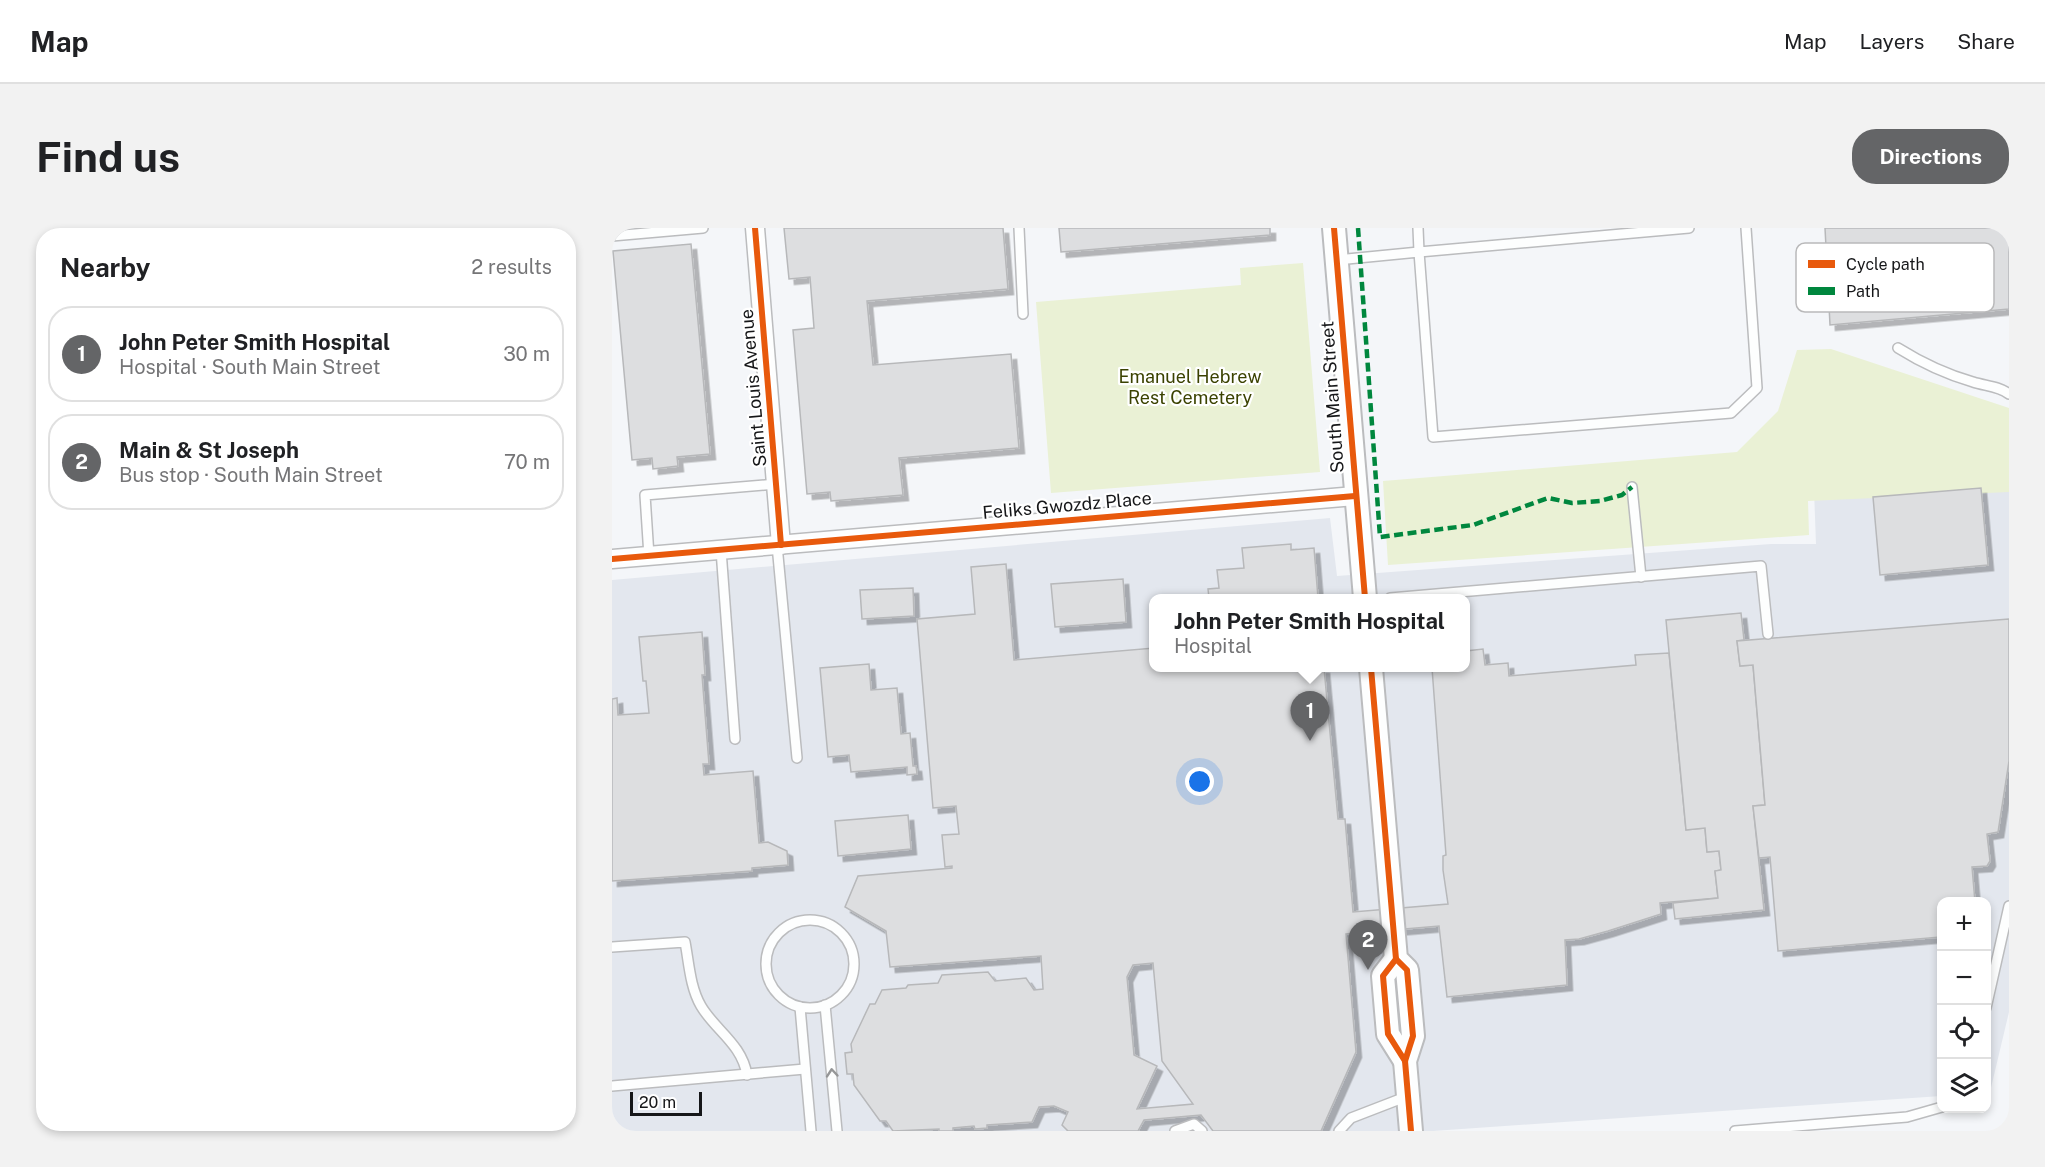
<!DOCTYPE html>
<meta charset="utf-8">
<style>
:root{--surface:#fff;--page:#f2f2f2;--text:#202124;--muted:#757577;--line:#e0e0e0;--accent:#646567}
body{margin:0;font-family:"Public Sans",sans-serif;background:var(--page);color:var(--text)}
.controls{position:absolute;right:18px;bottom:18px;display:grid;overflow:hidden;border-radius:12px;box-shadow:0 3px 9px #0003}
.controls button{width:54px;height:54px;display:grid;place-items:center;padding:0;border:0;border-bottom:2px solid var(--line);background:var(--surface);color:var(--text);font:30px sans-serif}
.scale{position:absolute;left:18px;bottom:15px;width:72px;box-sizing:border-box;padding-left:6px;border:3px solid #161719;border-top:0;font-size:16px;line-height:21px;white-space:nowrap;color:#161719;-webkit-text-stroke:4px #fff;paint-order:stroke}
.you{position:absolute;left:588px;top:554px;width:21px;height:21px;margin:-15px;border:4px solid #fff;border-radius:50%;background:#1a73e8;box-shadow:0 0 0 9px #1a73e833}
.badge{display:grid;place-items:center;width:39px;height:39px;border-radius:50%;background:var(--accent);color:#fff;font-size:20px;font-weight:700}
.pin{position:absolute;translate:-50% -50px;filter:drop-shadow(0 2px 3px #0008)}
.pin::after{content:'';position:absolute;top:32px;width:21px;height:18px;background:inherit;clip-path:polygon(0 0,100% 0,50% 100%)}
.popup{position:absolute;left:537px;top:366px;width:321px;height:78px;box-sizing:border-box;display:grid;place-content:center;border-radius:12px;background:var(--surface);filter:drop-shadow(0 2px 4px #0005);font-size:20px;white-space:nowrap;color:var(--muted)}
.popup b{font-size:22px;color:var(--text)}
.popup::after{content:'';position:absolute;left:50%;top:100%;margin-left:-12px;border:12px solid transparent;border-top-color:var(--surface)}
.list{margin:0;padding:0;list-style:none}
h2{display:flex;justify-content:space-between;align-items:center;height:78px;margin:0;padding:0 24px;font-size:26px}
h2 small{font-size:20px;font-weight:400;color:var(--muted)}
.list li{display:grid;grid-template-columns:39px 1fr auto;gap:18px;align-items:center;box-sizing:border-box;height:96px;margin:0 12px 12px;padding:0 12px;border:2px solid var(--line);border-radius:24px}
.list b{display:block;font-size:22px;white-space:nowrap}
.list p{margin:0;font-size:20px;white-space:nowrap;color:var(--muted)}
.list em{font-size:20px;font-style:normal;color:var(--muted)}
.icon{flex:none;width:33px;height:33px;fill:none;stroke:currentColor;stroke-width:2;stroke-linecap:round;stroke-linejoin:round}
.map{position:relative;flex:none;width:1397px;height:903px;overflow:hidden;border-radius:24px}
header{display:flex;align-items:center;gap:36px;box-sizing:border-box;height:84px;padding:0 30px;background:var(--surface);border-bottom:2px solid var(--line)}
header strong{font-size:28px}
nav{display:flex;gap:33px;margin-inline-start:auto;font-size:21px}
.intro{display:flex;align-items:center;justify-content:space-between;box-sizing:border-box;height:144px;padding:0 36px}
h1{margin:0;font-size:42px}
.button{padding:15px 27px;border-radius:24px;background:var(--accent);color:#fff;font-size:21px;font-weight:700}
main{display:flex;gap:36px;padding:0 36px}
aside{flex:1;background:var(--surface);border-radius:24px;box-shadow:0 3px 9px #0003}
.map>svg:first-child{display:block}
</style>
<header>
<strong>Map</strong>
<nav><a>Map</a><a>Layers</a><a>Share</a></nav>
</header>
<div class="intro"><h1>Find us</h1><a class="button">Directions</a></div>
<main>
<aside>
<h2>Nearby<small>2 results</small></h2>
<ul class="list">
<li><span class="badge">1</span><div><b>John Peter Smith Hospital</b><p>Hospital · South Main Street</p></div><em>30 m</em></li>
<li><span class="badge">2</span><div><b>Main &amp; St Joseph</b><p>Bus stop · South Main Street</p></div><em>70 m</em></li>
</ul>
</aside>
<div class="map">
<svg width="1397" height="903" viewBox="0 0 1397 903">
<defs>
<filter id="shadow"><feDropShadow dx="5.5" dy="5.5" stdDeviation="0" flood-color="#0004"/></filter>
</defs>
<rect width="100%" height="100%" fill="#f4f6f9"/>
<path fill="#e3e7ee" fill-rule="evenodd" d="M1397,244V784L1378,864L1375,865L1374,674H1330L1329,868L821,903H0V352L718,290L725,348L1159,316H1204L1202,262ZM542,370H854V440H542Z"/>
<g fill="#eaf1d5">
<path d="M691,35L708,244L439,265L424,74L629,57L628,40Z"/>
<path d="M1219,121L1397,180V264L1196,273L1197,307L776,337L771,253L1125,224L1166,183L1185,122Z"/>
</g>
<g fill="#dddee0" stroke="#b7b8ba" stroke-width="1.5" fill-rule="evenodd" filter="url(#shadow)">
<path d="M172,0H391L396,61L255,73L261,137L399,126L407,220L287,230L291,267L219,273L218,264L195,266L181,102L202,100L198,49L177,51Z"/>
<path d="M447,0H658V7L449,24Z"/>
<path d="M1213,0H1397V81L1218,97Z"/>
<path d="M79,16L98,226L65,229L66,238L41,241L40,230L20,232L1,23Z"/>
<path d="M1369,260L1376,337L1268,347L1261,269Z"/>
<path d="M679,316V322L702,320L706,370H597L596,361L607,360L605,342L632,340L630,320Z"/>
<path d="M394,336L402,432L542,420V440H712L726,591H733L741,684L836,676L831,642V628L834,627L820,440H854V423L871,421L873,437L896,435L897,448L1024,437L1023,427L1057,425L1074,602L1093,600L1095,624L1107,623L1109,642L1103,643L1106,670L1048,675L1049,686L996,703L967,711L953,712L955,757L835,769L827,698L734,706L744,824L709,903H601L589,887L532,892L526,903H456L450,897L456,884L442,878L427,879L420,894L375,897V900L363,901L362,898L341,900V903H327V901L281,903L274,893H268L242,857L241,846H235L233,825L240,824L239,816L258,776H263L270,762L294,760L296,757L326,755L330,747L376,744L383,753L414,750L422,762L431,761L429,728L278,739L274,703L233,679L246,648L340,640V638L333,639L330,607L347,606L344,578L321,580L305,391L363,386L359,339ZM541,735L550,833L581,876L525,881L545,838L522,827L515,749L521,737Z"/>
<path d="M511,351L514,394L443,399L439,356Z"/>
<path d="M301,360L302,388L250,391L248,362Z"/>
<path d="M1129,385L1132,412L1125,413L1128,438L1141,437L1153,577L1141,578L1152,682L1063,691L1061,675L1106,670L1103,643L1109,642L1107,623L1095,624L1093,600L1074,602L1054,392Z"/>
<path d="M1397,391V533L1386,604L1375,606L1378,633L1375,638L1360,639L1363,674H1330V720L1328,709L1166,723L1158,629L1147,630L1141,578L1153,577L1141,437L1128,438L1125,413Z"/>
<path d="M90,404L93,447H90L97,536H91L92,547L141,543L147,615L156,614L175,623L176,637L140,640V643L0,653V471L5,470L6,487L37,485L34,453H31L27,409Z"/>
<path d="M257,436L259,462L285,460L289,506L298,505L301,538H304L305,546L295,547V539L239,544L237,527L216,529L208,440Z"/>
<path d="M296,587L299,621L226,628L223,593Z"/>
</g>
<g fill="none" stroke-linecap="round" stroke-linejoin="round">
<g stroke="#bbbcbe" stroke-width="12">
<g id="service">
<path d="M407,0L411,86"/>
<path d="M806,0L807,24L1077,0"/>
<path d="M0,8L91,0"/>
<path d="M725,32L807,24L821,209L1119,185L1145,160L1134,0"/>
<path d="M1286,120C1310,135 1333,146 1361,154C1373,158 1387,158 1397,166"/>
<path d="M1020,259L1029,349"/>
<path d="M165,317L185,530"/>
<path d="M109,322L123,511"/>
<path d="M37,328L33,267L164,256"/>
<path d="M778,370L1149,338L1156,406"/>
<circle cx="198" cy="736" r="44"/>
<path d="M0,719L73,714C77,735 78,759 89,778C103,802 130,816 135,847"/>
<path d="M213,777L225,903"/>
<path d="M188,779L199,903"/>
<path d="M1374,780L1397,678"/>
<path d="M0,858L193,841"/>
<path d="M563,903L582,896L590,903"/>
<path d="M727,903L739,890L796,868"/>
<path d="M1123,903L1295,889L1330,879"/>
</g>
</g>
<g stroke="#bbbcbe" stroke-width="21">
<g id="minor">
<path d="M143,0L169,317"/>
<path d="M0,331L743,268"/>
</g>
</g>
<g stroke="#bbbcbe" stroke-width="26">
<g id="tertiary">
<path d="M722,0L753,370"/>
<path d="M759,440L784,731L795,742L801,808L793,833L799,903"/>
<path d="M784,731L771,748L776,806L793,833"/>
</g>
</g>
<use href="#service" stroke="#fdfefe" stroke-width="9"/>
<use href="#minor" stroke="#fdfefe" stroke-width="18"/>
<use href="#tertiary" stroke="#fdfefe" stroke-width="22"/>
<path stroke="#00873e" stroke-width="4.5" stroke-dasharray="9 4.5" stroke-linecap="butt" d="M746,0L768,309L861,297L936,270L960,275L988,273L1010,267L1020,259"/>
<g stroke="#fff" stroke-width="10">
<g id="cycleway">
<path d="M143,0L169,317"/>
<path d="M722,0L753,370"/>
<path d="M0,331L743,268"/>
<path d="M759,440L784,731L795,742L801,808L793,833L799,903"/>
<path d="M784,731L771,748L776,806L793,833"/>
</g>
</g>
<use href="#cycleway" stroke="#e8590c" stroke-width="6"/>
</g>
<defs><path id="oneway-chevron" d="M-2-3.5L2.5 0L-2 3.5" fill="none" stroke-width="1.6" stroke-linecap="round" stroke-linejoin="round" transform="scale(1.5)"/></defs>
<use stroke="#959697" href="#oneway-chevron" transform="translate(220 845) rotate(-95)"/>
<g text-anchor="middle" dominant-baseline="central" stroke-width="4.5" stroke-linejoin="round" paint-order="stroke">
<g font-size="18" fill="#3b4201" stroke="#fff">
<text x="578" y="148">Emanuel Hebrew<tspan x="578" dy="21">Rest Cemetery</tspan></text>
</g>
<g font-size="18" fill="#161719" stroke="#fff">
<text transform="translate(141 160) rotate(-95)">Saint Louis Avenue</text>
<text transform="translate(720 169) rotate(-94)">South Main Street</text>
<text transform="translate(455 277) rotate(-5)">Feliks Gwozdz Place</text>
</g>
</g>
<rect x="1184" y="15" width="198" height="69" rx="9" fill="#fff" stroke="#b9b9ba" stroke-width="1.5"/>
<rect x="1196" y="32" width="27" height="8" fill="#e8590c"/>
<rect x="1196" y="59" width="27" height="8" fill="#00873e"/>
<g font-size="16" fill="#161719">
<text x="1234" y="42">Cycle path</text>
<text x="1234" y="69">Path</text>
</g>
</svg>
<div class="controls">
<button>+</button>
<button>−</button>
<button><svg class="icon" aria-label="locate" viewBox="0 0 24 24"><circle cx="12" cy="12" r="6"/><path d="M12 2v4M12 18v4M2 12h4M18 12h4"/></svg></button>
<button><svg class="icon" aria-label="layers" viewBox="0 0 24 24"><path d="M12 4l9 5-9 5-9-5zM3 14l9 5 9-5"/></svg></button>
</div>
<div class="scale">20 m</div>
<div class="you"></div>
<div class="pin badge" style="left:698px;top:513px">1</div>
<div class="popup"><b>John Peter Smith Hospital</b>Hospital</div>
<div class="pin badge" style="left:756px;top:742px">2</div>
</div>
</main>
